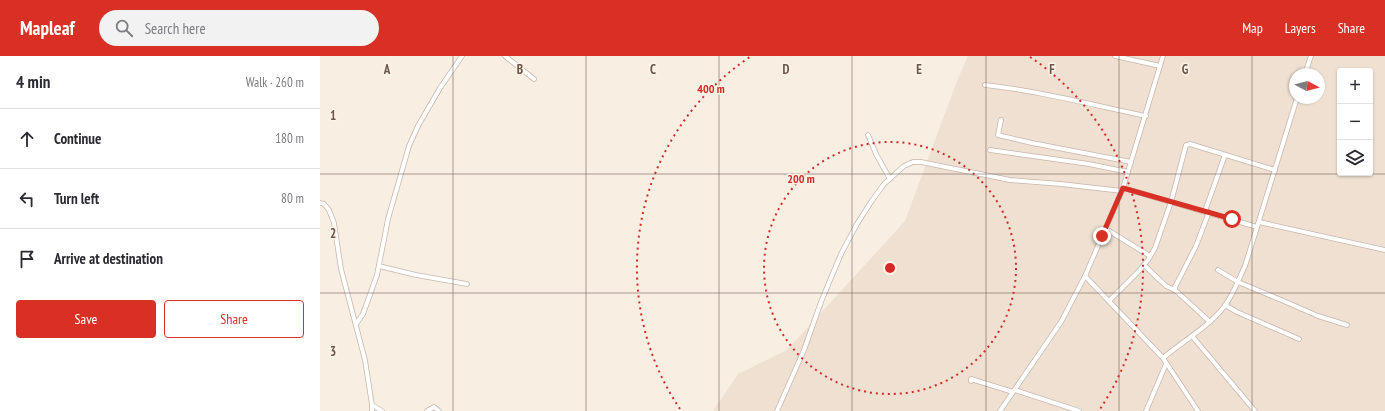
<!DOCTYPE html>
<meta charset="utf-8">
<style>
:root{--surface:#fff;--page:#f2f2f3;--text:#2b2b33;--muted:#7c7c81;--line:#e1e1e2;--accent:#d93025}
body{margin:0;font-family:"PT Sans Narrow",sans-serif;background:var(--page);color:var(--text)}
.controls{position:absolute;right:12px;top:12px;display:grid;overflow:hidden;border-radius:4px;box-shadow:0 1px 3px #0004}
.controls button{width:36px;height:36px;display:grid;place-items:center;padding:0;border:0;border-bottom:1px solid var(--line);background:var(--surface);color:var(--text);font:20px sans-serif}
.compass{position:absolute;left:969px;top:12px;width:36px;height:36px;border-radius:50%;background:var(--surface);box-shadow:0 1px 3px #0004;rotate:97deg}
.stop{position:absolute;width:12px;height:12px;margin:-9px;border:3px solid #d93025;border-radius:50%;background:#fff}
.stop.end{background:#d93025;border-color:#fff;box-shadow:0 1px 4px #0008}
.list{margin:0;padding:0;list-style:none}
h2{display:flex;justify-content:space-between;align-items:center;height:52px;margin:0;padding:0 16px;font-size:17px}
h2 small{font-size:13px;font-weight:400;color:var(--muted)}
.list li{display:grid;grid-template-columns:26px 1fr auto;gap:12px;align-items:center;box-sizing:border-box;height:60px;padding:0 16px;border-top:1px solid var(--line)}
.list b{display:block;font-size:15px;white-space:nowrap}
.list em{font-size:13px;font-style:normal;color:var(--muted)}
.actions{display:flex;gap:8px;padding:12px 16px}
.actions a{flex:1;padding:9px 0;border:1px solid var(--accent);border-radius:4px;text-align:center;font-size:14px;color:var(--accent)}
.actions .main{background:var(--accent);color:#fff}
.icon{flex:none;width:22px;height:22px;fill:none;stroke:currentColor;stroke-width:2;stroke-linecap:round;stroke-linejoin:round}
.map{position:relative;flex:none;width:1065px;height:355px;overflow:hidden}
header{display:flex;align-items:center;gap:24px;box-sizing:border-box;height:56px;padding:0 20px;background:var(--accent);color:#fff}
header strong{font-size:19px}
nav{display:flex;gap:22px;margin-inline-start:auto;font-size:14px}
.search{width:280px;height:36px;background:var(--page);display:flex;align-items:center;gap:10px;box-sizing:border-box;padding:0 14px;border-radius:22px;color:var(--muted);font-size:15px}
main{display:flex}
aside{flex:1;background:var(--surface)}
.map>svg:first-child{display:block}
</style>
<header>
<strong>Mapleaf</strong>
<div class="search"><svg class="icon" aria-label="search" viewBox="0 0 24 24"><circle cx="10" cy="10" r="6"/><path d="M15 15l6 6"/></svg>Search here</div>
<nav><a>Map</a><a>Layers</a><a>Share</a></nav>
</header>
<main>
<aside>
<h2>4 min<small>Walk · 260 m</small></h2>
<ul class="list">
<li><svg class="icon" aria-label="ahead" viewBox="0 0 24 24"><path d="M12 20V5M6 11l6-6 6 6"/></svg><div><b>Continue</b></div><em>180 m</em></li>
<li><svg class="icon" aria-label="left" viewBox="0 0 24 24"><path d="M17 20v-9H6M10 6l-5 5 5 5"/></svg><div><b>Turn left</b></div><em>80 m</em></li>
<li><svg class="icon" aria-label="arrive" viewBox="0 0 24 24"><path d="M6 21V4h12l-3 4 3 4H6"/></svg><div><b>Arrive at destination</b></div></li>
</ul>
<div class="actions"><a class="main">Save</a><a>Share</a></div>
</aside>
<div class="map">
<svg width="1065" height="355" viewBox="0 0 1065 355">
<rect width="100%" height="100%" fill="#f8eee2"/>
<path fill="#efe0d1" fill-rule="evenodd" d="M648,0H1065V355H393L418,318L467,294L585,165L637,25ZM1020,15H1050V117H1020ZM975,18H999V42H975Z"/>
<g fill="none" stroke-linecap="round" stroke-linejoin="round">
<g stroke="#c7b6ab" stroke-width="5.5">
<g id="minor">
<path d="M185,0L214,23"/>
<path d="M795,0L840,10"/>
<path d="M985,18L991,0"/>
<path d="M665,29C719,35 773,49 826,60"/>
<path d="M681,64L678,79L712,87L811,106"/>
<path d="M548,79L556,98L570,123"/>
<path d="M670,94L769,108L808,116"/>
<path d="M803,132L937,171"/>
<path d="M0,147L4,148L9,154L14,167L21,213L45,304L52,349V355"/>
<path d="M885,155L905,99"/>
<path d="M889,156L876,190L855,231V234L890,266"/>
<path d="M939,166L1065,194"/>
<path d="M786,173L830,200"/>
<path d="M824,209L846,230L855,234"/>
<path d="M59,210L96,219L147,228"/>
<path d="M898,214L918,226L966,246L998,260L1027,269"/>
<path d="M765,220L843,302L878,355"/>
<path d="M789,245L818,216L828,204L835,192L851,146L866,89L870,88L955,114"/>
<path d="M905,249L917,256L979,283"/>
<path d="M36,268L43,258L57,219L68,163L89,90L98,70L120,32L142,0"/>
<path d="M872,280L935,355"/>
<path d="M843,302C863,285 887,272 904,251C913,239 919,223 925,210L977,42"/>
<path d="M651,325V323L693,336"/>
<path d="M695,334L759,355"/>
<path d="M52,349L62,355"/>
<path d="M107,355L114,351L119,355"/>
<path d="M457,355L484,294L501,246L513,217L522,196L537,168L551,146L564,128L584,110L593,106H601L690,124L741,128L802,135"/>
<path d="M680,355L741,266L765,220L803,132L843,0"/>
<path d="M826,355L846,308"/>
</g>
</g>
<use href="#minor" stroke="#fff" stroke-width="4"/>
</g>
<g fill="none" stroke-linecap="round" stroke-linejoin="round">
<path stroke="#d93025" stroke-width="5" d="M782,180L803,132L912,163"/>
</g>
<path fill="none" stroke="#6c564c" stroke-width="1" stroke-opacity="0.55" d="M133,0V355M266,0V355M399,0V355M532,0V355M666,0V355M799,0V355M932,0V355M0,118H1065M0,237H1065"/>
<g fill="none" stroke="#d62828" stroke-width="2" stroke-dasharray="2 4">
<circle cx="570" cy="212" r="126"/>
<path d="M360 353A253 253 0 0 1 430 1M710 1A253 253 0 0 1 780 353"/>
</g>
<g font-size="13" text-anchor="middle" font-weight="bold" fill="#6c564c" stroke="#fcf3e7" stroke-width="3" stroke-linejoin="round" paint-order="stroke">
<text x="67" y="18">A</text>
<text x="200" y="18">B</text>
<text x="333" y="18">C</text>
<text x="466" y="18">D</text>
<text x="599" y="18">E</text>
<text x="732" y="18">F</text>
<text x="865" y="18">G</text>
<text x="13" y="64">1</text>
<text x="13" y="182">2</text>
<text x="13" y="300">3</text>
</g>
<circle cx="570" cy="212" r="6" fill="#d62828" stroke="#fcf3e7" stroke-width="2"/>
<g font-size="12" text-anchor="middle" font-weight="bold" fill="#d62828" stroke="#fcf3e7" stroke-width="3" stroke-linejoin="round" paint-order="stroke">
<text x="391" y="37">400 m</text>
<text x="481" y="127">200 m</text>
</g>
</svg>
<div class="controls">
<button>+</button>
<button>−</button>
<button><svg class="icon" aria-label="layers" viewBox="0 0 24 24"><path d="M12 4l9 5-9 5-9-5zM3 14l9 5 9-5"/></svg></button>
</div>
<svg class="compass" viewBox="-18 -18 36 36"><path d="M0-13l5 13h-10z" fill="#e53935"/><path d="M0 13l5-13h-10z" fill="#7c7c81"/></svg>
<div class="stop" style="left:912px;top:163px"></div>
<div class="stop end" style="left:782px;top:180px"></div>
</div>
</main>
